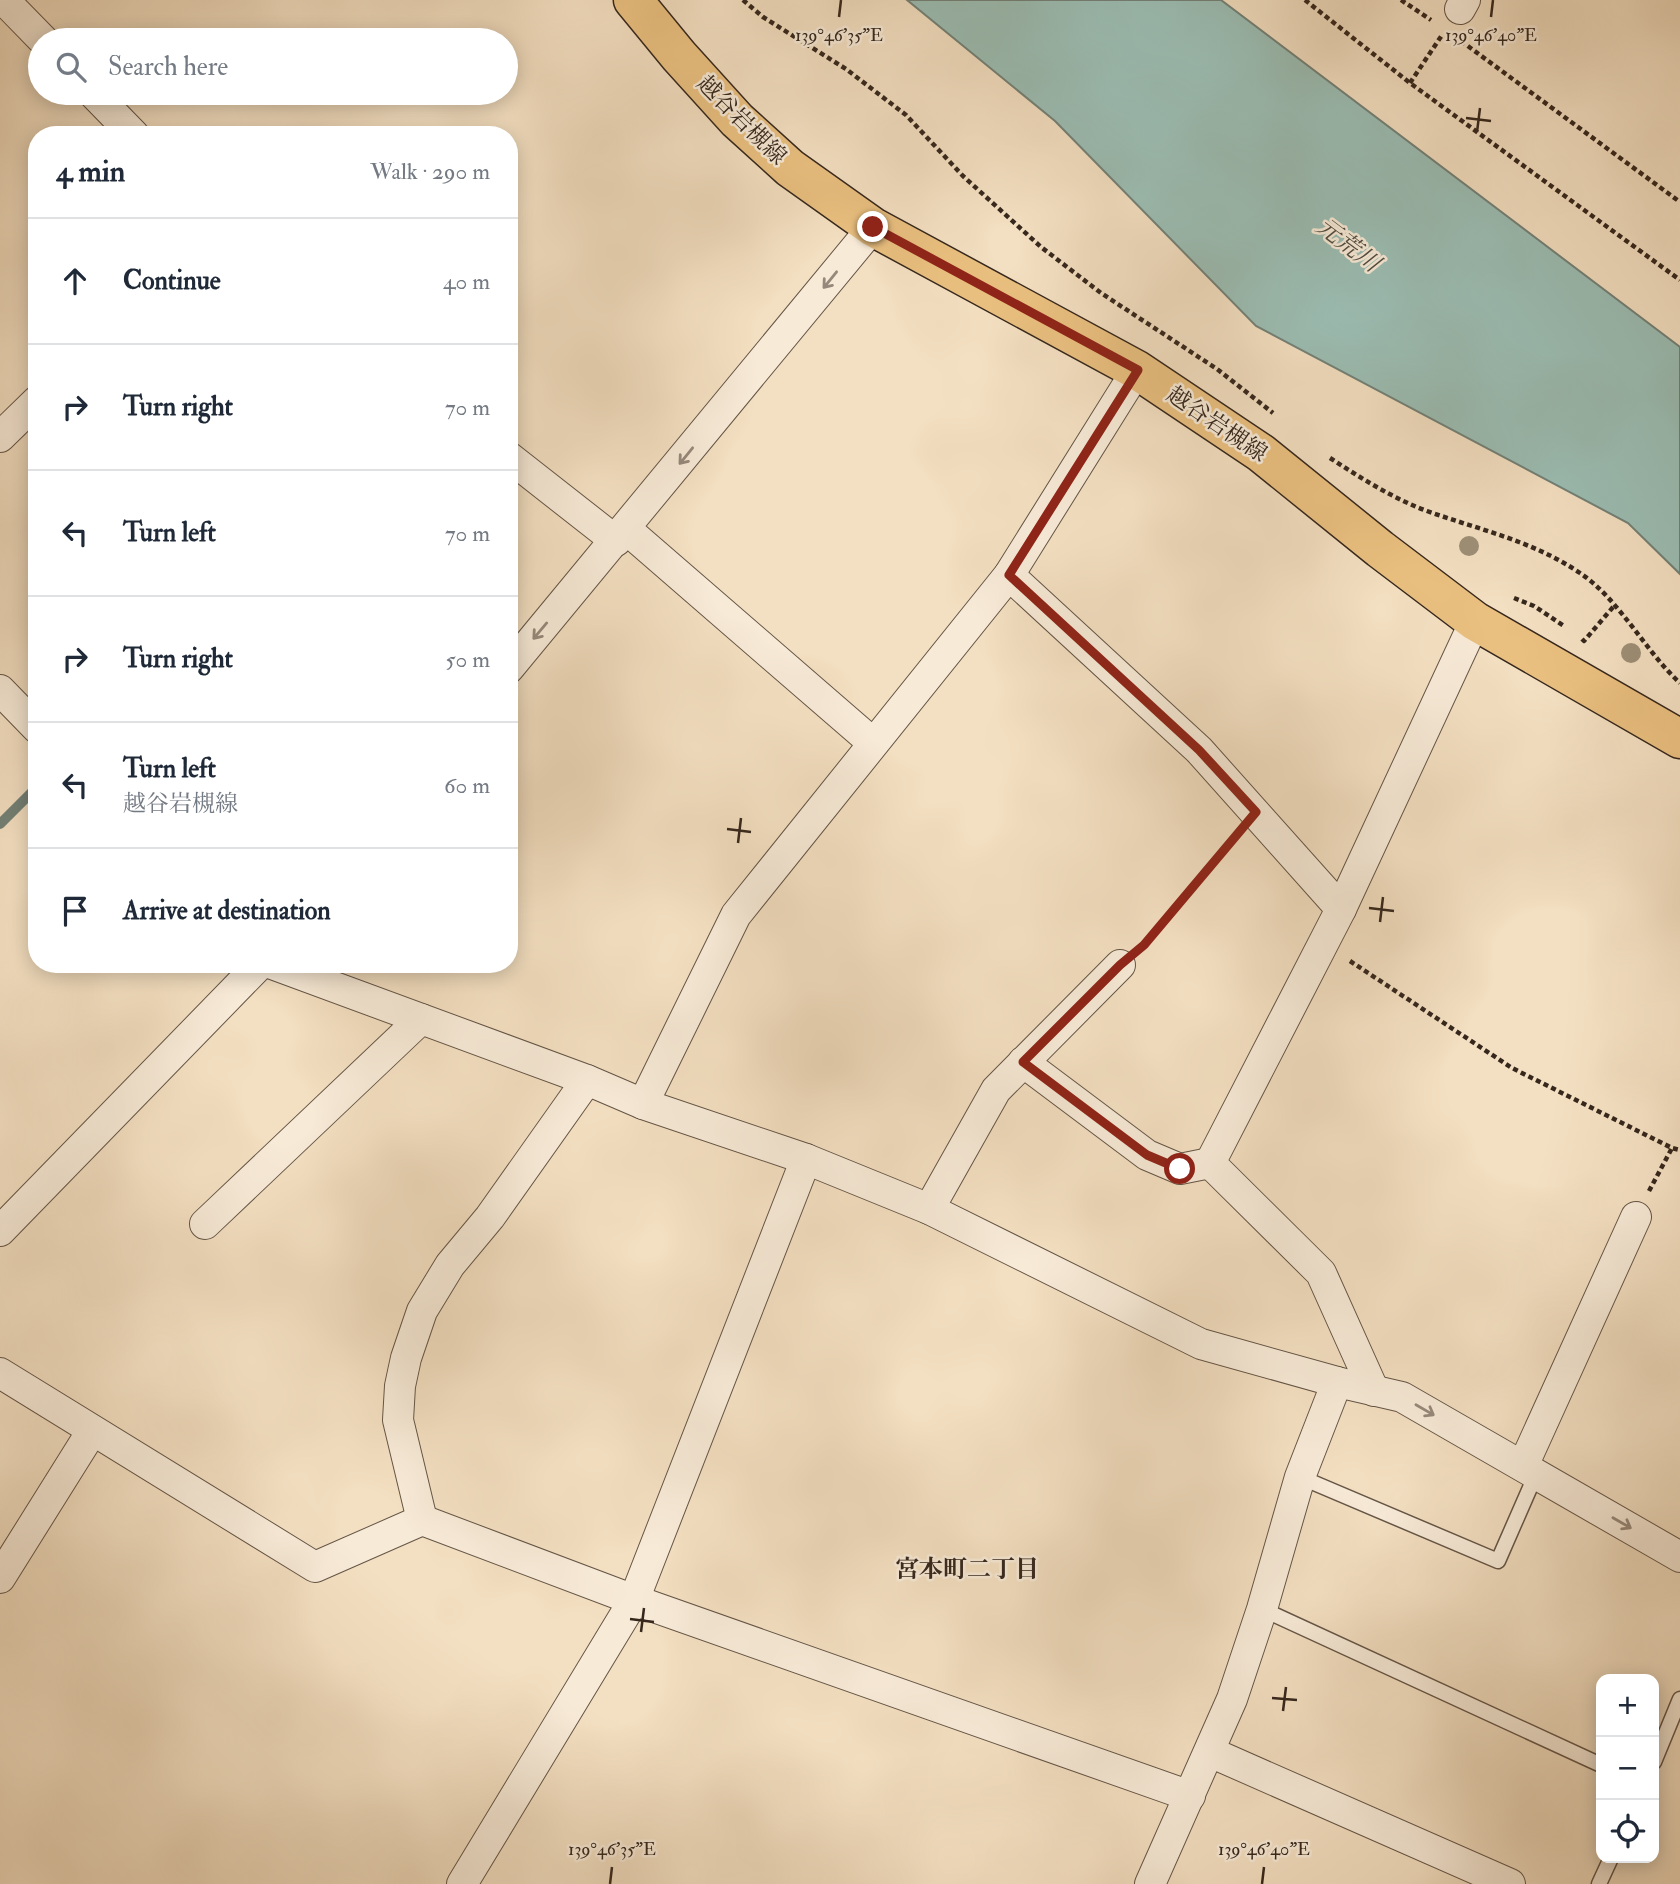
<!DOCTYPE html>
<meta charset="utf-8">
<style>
:root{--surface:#fff;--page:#f2f2f3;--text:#1f2937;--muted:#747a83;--line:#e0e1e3}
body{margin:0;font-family:"IM FELL Double Pica","Noto Serif JP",serif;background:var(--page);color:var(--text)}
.controls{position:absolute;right:21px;bottom:21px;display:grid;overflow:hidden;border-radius:14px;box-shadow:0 4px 18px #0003}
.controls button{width:63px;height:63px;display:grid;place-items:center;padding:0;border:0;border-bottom:2px solid var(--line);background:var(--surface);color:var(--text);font:35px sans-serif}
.stop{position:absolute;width:21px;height:21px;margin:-16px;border:5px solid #8f2418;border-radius:50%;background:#fff}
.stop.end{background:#8f2418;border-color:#fff;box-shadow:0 2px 7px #0008}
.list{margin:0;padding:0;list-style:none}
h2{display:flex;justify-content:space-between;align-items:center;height:91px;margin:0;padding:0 28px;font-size:30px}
h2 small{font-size:23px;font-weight:400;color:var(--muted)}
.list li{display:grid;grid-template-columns:46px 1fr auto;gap:21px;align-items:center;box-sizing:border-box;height:126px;padding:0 28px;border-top:2px solid var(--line)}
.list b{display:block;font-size:26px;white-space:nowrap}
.list p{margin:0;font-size:23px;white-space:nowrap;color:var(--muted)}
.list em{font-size:23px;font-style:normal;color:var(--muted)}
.icon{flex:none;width:38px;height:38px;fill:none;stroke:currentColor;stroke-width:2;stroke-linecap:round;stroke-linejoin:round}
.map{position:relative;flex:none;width:1680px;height:1884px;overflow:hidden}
.search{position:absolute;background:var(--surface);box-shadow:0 4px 18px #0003;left:28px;top:28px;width:490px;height:77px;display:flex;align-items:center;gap:18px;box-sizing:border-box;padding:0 24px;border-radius:38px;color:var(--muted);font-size:26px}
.panel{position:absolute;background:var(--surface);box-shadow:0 4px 18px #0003;left:28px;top:126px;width:490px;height:847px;border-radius:28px}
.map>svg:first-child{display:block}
</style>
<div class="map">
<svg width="1680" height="1884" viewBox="0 0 1680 1884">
<rect width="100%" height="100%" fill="#f3dfc1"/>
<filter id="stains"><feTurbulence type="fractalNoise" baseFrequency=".00286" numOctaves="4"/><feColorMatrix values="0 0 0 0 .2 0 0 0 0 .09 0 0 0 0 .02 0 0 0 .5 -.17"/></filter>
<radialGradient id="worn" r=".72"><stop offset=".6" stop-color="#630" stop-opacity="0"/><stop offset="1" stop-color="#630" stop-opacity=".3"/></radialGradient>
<path fill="#9bbdb3" stroke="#738177" stroke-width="2" d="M907,0H1221L1680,347V574L1628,523L1256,326L1055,121Z"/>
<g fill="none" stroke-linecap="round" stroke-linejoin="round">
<path stroke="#738177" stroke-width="10" d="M0,824L37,787"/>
<g stroke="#655546" stroke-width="17">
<g id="lane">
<path d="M1300,1477L1498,1561L1536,1474"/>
<path d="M1262,1609L1601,1765"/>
<path d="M1654,1762L1680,1699"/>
<path d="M1599,1884L1611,1858"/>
</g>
</g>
<g stroke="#655546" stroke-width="32">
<g id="street">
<path d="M4,0L43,40"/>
<path d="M1460,9L1465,0"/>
<path d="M93,93L134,135"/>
<path d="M0,437L37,401"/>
<path d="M509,457L616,541"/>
<path d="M626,529L873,743"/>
<path d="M1009,575L1137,370"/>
<path d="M509,668L873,227"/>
<path d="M0,690L37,728"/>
<path d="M272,964L587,1080L643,1104L806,1159L929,1209L1201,1344L1337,1382L1402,1397L1680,1557"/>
<path d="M1023,1062L1147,1155L1180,1169L1210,1163"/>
<path d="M643,1104L736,915L1009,575L1199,750L1341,909"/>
<path d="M929,1209L996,1090L1120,965"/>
<path d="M205,1224L421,1019"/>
<path d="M0,1231L260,964"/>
<path d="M0,1373L315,1567L422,1520L634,1600L1190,1796"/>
<path d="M1374,1391L1321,1273L1210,1163L1341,909L1475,621"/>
<path d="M1523,1466L1636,1217"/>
<path d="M422,1520L398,1420L400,1386L406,1358L422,1311L450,1265L490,1217L587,1080"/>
<path d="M0,1578L92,1431"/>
<path d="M1210,1752L1510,1884"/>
<path d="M462,1884L634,1600L806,1159"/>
<path d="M1150,1884L1232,1699L1262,1609L1300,1477L1337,1382"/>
</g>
</g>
<g stroke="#36271d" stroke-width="41">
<path id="primary" d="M633,0L679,56L737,120L790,168L873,227L1137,370L1261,453L1380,549L1475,621L1680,739"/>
</g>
<g stroke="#36271d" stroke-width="4.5" stroke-dasharray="5 3.5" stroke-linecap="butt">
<path d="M743,0L763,17L846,69L906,115L963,176L1041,247L1101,293L1217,369L1273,413"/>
<path d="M1305,0L1410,83L1680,280"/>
<path d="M1401,0L1431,20"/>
<path d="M1461,41L1680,202"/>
<path d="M1410,83L1442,35"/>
<path d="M1330,458C1361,478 1392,498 1427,511C1480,530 1533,541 1580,573C1619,599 1645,651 1680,683"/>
<path d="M1514,598L1534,606L1564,626"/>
<path d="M1582,639L1584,641L1614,606"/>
<path d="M1142,947L1234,839"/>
<path d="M1350,961L1512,1068L1672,1148L1680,1150"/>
<path d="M1649,1191L1672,1148"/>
</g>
<use href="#lane" stroke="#f7ead7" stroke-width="14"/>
<use href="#street" stroke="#f7ead7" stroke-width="30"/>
<use href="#primary" stroke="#eac080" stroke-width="38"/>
</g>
<g fill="#9e8f77">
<circle cx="1469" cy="546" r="10"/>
<circle cx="1631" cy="653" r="10"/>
</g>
<defs><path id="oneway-shaft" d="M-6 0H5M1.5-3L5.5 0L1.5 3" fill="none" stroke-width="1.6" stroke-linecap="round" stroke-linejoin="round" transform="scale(1.75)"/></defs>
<g stroke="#96887a">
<use href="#oneway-shaft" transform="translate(830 280) rotate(129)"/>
<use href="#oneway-shaft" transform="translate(686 456) rotate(129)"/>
<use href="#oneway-shaft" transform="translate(540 631) rotate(130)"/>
<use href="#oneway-shaft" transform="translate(1425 1410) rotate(30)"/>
<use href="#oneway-shaft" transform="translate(1622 1523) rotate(30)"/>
</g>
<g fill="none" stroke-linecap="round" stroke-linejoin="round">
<path stroke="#8f2418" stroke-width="9" d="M873,227L1138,370L1009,575L1199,750L1256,812L1144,945L1120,965L1023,1062L1147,1155L1180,1169"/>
</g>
<path fill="none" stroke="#36271d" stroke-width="2.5" d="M839,17L841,0M1491,17L1493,0M1466,118L1491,121M1477,132L1480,108M727,829L751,832M738,843L741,818M1369,908L1394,911M1380,922L1383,897M630,1619L654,1622M641,1632L644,1608M1272,1698L1297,1700M1283,1711L1286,1687M610,1884L612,1867M1262,1884L1264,1867"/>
<g text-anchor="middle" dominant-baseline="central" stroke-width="5" stroke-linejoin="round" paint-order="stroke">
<g font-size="23" fill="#36271d" stroke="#f7ead7">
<text transform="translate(742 120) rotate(45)">越谷岩槻線</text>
<text transform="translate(1217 424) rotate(34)">越谷岩槻線</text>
</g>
<g font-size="24" font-style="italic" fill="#4f4c42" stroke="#f7ead7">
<text transform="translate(1348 245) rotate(37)">元荒川</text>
</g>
<g font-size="24" font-weight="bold" fill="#36271d" stroke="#f7ead7">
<text x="967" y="1569">宮本町二丁目</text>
</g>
</g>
<g font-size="18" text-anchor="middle" fill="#36271d" stroke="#f7ead7" stroke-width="5" stroke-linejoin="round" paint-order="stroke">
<text x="839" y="41">139°46'35"E</text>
<text x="1491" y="41">139°46'40"E</text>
<text x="612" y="1855">139°46'35"E</text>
<text x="1264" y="1855">139°46'40"E</text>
</g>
<rect width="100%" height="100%" filter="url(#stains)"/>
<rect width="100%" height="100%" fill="url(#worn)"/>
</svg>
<div class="controls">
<button>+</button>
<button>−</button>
<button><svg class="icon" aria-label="locate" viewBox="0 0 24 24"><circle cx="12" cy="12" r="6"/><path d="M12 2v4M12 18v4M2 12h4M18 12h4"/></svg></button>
</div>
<div class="stop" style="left:1180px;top:1169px"></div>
<div class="stop end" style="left:873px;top:227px"></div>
<div class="search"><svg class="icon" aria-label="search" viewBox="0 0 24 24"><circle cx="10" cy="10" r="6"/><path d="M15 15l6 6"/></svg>Search here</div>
<section class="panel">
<h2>4 min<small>Walk · 290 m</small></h2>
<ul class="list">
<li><svg class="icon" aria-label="ahead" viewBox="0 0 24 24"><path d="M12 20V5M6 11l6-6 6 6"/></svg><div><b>Continue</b></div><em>40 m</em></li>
<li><svg class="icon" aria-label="right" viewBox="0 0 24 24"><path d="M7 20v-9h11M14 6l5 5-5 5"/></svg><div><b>Turn right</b></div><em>70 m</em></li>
<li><svg class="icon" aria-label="left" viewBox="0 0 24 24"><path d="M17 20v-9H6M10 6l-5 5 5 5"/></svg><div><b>Turn left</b></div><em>70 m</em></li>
<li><svg class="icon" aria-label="right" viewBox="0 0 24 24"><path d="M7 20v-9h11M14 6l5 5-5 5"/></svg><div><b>Turn right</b></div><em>50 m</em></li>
<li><svg class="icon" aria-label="left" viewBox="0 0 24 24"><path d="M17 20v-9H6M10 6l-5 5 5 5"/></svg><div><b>Turn left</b><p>越谷岩槻線</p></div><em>60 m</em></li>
<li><svg class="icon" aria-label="arrive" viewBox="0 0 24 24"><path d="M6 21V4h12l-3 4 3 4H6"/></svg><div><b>Arrive at destination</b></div></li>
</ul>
</section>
</div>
